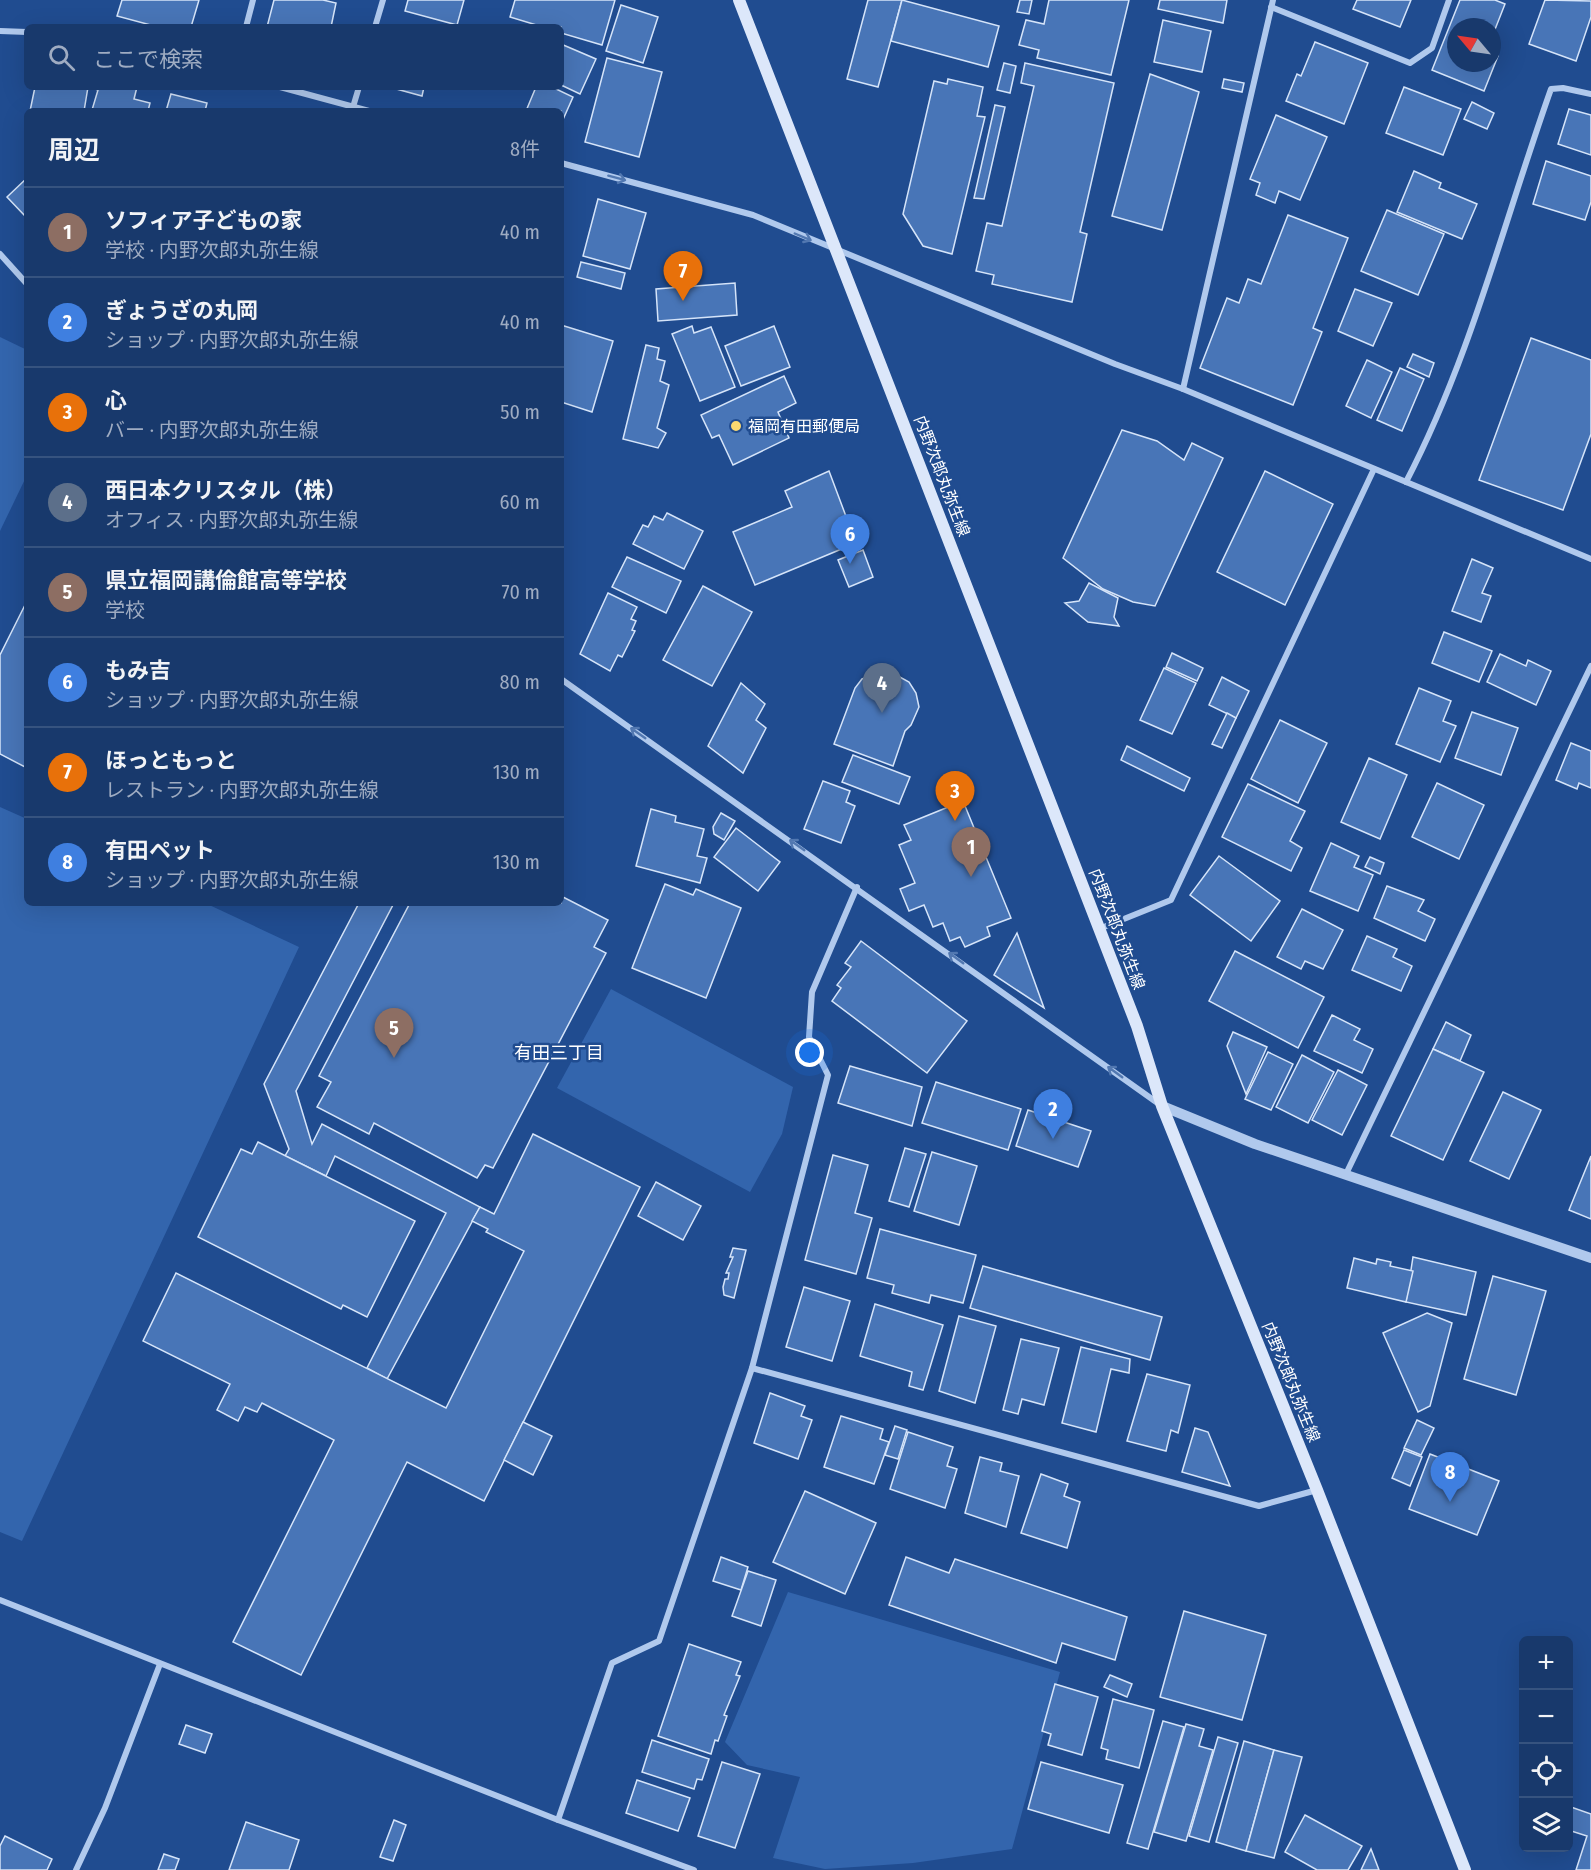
<!DOCTYPE html>
<html lang="ja">
<meta charset="utf-8">
<style>
:root{--surface:#18396c;--page:#214072;--text:#f1f3f6;--muted:#9facc2;--line:#36537f;--accent:#90b9f0}
body{margin:0;font-family:"Fira Sans Condensed","Noto Sans JP",sans-serif;background:var(--page);color:var(--text)}
.controls{position:absolute;right:18px;bottom:18px;display:grid;overflow:hidden;border-radius:9px;box-shadow:0 6px 24px #0002}
.controls button{width:54px;height:54px;display:grid;place-items:center;padding:0;border:0;border-bottom:2px solid var(--line);background:var(--surface);color:var(--text);font:30px sans-serif}
.compass{position:absolute;left:1447px;top:18px;width:54px;height:54px;border-radius:50%;background:var(--surface);box-shadow:0 6px 24px #0002;rotate:299deg}
.you{position:absolute;left:810px;top:1053px;width:21px;height:21px;margin:-15px;border:4px solid #fff;border-radius:50%;background:#1a73e8;box-shadow:0 0 0 9px #1a73e833}
.badge{display:grid;place-items:center;width:39px;height:39px;border-radius:50%;background:var(--accent);color:#fff;font-size:20px;font-weight:700}
.pin{position:absolute;translate:-50% -50px;filter:drop-shadow(0 2px 3px #0008)}
.pin::after{content:'';position:absolute;top:32px;width:21px;height:18px;background:inherit;clip-path:polygon(0 0,100% 0,50% 100%)}
.list{margin:0;padding:0;list-style:none}
h2{display:flex;justify-content:space-between;align-items:center;height:78px;margin:0;padding:0 24px;font-size:26px}
h2 small{font-size:20px;font-weight:400;color:var(--muted)}
.list li{display:grid;grid-template-columns:39px 1fr auto;gap:18px;align-items:center;box-sizing:border-box;height:90px;padding:0 24px;border-top:2px solid var(--line)}
.list b{display:block;font-size:22px;white-space:nowrap}
.list p{margin:0;font-size:20px;white-space:nowrap;color:var(--muted)}
.list em{font-size:20px;font-style:normal;color:var(--muted)}
.icon{flex:none;width:33px;height:33px;fill:none;stroke:currentColor;stroke-width:2;stroke-linecap:round;stroke-linejoin:round}
.map{position:relative;flex:none;width:1591px;height:1870px;overflow:hidden}
.search{position:absolute;background:var(--surface);box-shadow:0 6px 24px #0002;left:24px;top:24px;width:540px;height:66px;display:flex;align-items:center;gap:15px;box-sizing:border-box;padding:0 21px;border-radius:9px;color:var(--muted);font-size:22px}
.panel{position:absolute;background:var(--surface);box-shadow:0 6px 24px #0002;left:24px;top:108px;width:540px;height:798px;border-radius:9px}
.map>svg:first-child{display:block}
</style>
<div class="map">
<svg width="1591" height="1870" viewBox="0 0 1591 1870">
<rect width="100%" height="100%" fill="#204c90"/>
<g fill="#3365ad">
<path d="M0,337L27,350V475L0,531Z"/>
<path d="M0,807L27,819V903H205L299,947L22,1541L0,1532Z"/>
<path d="M611,989L793,1087L782,1134L750,1192L557,1088Z"/>
<path d="M788,1592L1060,1672L1012,1849L913,1863L825,1869L773,1858L800,1777L747,1765L725,1742Z"/>
</g>
<g fill="#4875b7" stroke="#d5e4f9" stroke-width="1.5">
<path d="M122,0H199L191,27H158L117,16Z"/>
<path d="M274,0H323L336,3L331,27H267Z"/>
<path d="M408,0H464L457,25L405,11Z"/>
<path d="M515,0H615L602,45L561,33V27H543L510,17Z"/>
<path d="M868,0H902L878,87L847,79Z"/>
<path d="M902,0L999,26L988,67L891,41Z"/>
<path d="M1020,0H1032L1029,14L1017,12Z"/>
<path d="M1049,0H1129L1111,75L1037,58L1039,50L1019,45L1026,20L1044,24Z"/>
<path d="M1160,0H1227L1223,23L1158,9Z"/>
<path d="M1357,0H1411L1400,27L1353,9Z"/>
<path d="M1460,0H1495L1505,4L1492,37V27H1456V63H1492V54L1498,56L1484,91L1432,70Z"/>
<path d="M1545,0L1591,1V17L1576,61L1529,44Z"/>
<path d="M621,5L658,17L643,63L606,51Z"/>
<path d="M1163,20L1211,31L1202,72L1154,62Z"/>
<path d="M1315,42L1368,63L1344,124L1286,101L1297,74L1301,76Z"/>
<path d="M561,44L596,59L580,94L561,85Z"/>
<path d="M607,58L662,72L639,157L585,142Z"/>
<path d="M1004,63L1016,66L1010,93L997,90Z"/>
<path d="M1025,63L1114,83L1080,232L1087,234L1072,302L992,284L994,275L976,271L987,223L1002,226L1034,86L1021,83Z"/>
<path d="M1150,74L1199,92L1162,230L1112,216Z"/>
<path d="M948,79L983,87L977,116L985,117L952,254L923,246L903,214L934,81L947,84Z"/>
<path d="M1224,79L1244,83L1242,92L1222,88Z"/>
<path d="M35,87H88L84,111H30Z"/>
<path d="M89,87H137L134,99L150,103L148,111L92,110L98,90Z"/>
<path d="M389,87H424L422,96Z"/>
<path d="M536,87H552L573,97L561,124V111H526Z"/>
<path d="M1404,87L1461,109L1443,155L1386,133Z"/>
<path d="M171,94L207,103L205,111H166Z"/>
<path d="M1472,102L1494,113L1487,129L1464,119Z"/>
<path d="M995,105L1005,107L984,199L974,198Z"/>
<path d="M1569,109L1591,115V155L1558,144Z"/>
<path d="M1276,115L1327,137L1300,200L1279,191L1275,203L1256,195L1260,183L1250,179Z"/>
<path d="M1546,161L1591,176V202L1585,220L1533,204Z"/>
<path d="M1414,171L1441,183L1439,188L1477,204L1462,239L1397,212Z"/>
<path d="M27,178V218L7,197Z"/>
<path d="M598,199L646,213L630,269L583,256Z"/>
<path d="M1387,210L1444,234L1418,295L1361,271Z"/>
<path d="M1288,215L1348,238L1313,328L1322,332L1293,405L1200,368L1227,298L1239,303L1248,279L1261,284Z"/>
<path d="M581,262L625,273L621,289L577,277Z"/>
<path d="M735,283L737,315L658,321L656,289Z"/>
<path d="M1355,289L1392,303L1373,346L1338,331Z"/>
<path d="M561,325L613,341L592,412L561,402Z"/>
<path d="M692,326L694,333L711,327L735,387L700,401L672,334Z"/>
<path d="M774,326L790,367L741,386L725,346Z"/>
<path d="M1531,338L1591,360V434L1563,510L1479,480Z"/>
<path d="M646,345L659,348L657,359L665,361L660,381L669,385L657,428L666,433L658,448L623,439Z"/>
<path d="M1413,354L1434,363L1429,377L1407,367Z"/>
<path d="M1367,360L1392,372L1371,418L1346,406Z"/>
<path d="M1400,368L1424,379L1402,431L1377,420Z"/>
<path d="M784,376L796,403L778,412L789,438L733,465L719,435L712,438L701,415Z"/>
<path d="M1122,430L1157,441L1184,460L1192,443L1223,458L1155,606L1133,602L1103,589L1063,558Z"/>
<path d="M829,471L856,543L755,585L733,532L792,507L785,491Z"/>
<path d="M1265,471L1333,504L1285,605L1217,572Z"/>
<path d="M667,513L703,531L684,569L633,544L643,525L648,527L654,516L663,520Z"/>
<path d="M863,550L873,577L849,587L838,560Z"/>
<path d="M627,557L681,581L666,613L612,587Z"/>
<path d="M1472,559L1493,568L1482,593L1491,596L1481,622L1452,611Z"/>
<path d="M1089,583L1118,598L1114,617L1119,626L1088,622L1065,603L1079,601Z"/>
<path d="M703,586L752,612L712,686L663,660Z"/>
<path d="M608,593L637,607L631,619L636,621L632,630L635,631L622,657L618,655L610,671L580,654Z"/>
<path d="M27,601V768L0,754V655Z"/>
<path d="M1444,632L1492,651L1479,682L1432,663Z"/>
<path d="M1172,653L1203,668L1197,681L1166,667Z"/>
<path d="M1500,654L1526,666L1528,660L1551,671L1536,705L1487,682Z"/>
<path d="M1164,668L1196,683L1172,734L1140,720Z"/>
<path d="M887,670L909,682L916,693L919,707L911,725L905,731L893,766L834,744L855,688L862,679Z"/>
<path d="M1222,677L1249,691L1236,718L1209,705Z"/>
<path d="M741,683L765,704L756,720L766,728L743,773L708,746Z"/>
<path d="M1419,688L1451,701L1443,721L1456,726L1440,762L1396,744Z"/>
<path d="M1472,712L1518,728L1501,775L1455,758Z"/>
<path d="M1227,713L1236,718L1222,748L1212,744Z"/>
<path d="M1280,720L1327,743L1298,803L1251,779Z"/>
<path d="M1571,743L1591,751V788L1579,783L1577,789L1556,780Z"/>
<path d="M1127,746L1190,778L1184,791L1121,760Z"/>
<path d="M853,755L910,777L899,804L842,782Z"/>
<path d="M1369,758L1407,775L1380,839L1341,822Z"/>
<path d="M823,781L850,791L846,802L855,806L841,843L804,829Z"/>
<path d="M1437,783L1484,805L1459,859L1412,837Z"/>
<path d="M1248,784L1305,811L1290,841L1302,848L1291,871L1222,837Z"/>
<path d="M963,801L1011,918L987,927L990,936L965,947L960,937L950,941L943,923L933,927L924,905L909,911L900,889L915,883L899,845L911,840L904,825Z"/>
<path d="M651,809L676,816L675,822L704,829L697,856L707,858L700,883L636,866Z"/>
<path d="M721,813L735,821L724,840L714,834L713,827Z"/>
<path d="M736,828L780,862L758,891L714,857Z"/>
<path d="M1331,843L1359,856L1354,867L1373,875L1358,911L1310,891Z"/>
<path d="M1219,856L1280,901L1251,941L1190,895Z"/>
<path d="M1370,857L1384,863L1380,874L1365,867Z"/>
<path d="M665,884L693,895L696,889L741,908L706,998L632,968Z"/>
<path d="M1387,886L1424,900L1418,911L1435,919L1425,941L1374,918Z"/>
<path d="M561,896L608,920L594,947L606,953L493,1168L485,1165L477,1178L374,1123L369,1134L317,1107L331,1082L319,1076L410,903H561Z"/>
<path d="M359,903H394L296,1091L312,1144L322,1124L480,1207L387,1379L367,1368L446,1213L335,1156L326,1176L285,1156L289,1149L264,1084Z"/>
<path d="M1302,909L1343,930L1323,969L1305,961L1301,969L1277,957Z"/>
<path d="M1017,933L1044,1008L994,975Z"/>
<path d="M1367,936L1397,949L1393,957L1412,966L1401,991L1352,970Z"/>
<path d="M861,941L967,1021L927,1073L832,1001L841,988L837,985L851,967L845,963Z"/>
<path d="M1235,951L1324,997L1298,1048L1209,1001Z"/>
<path d="M1332,1015L1360,1029L1354,1040L1373,1049L1362,1073L1314,1051Z"/>
<path d="M1446,1022L1471,1035L1460,1061L1433,1049Z"/>
<path d="M1233,1032L1267,1047L1246,1094L1227,1046Z"/>
<path d="M1433,1049L1484,1072L1443,1160L1391,1136Z"/>
<path d="M1268,1052L1293,1064L1271,1110L1245,1099Z"/>
<path d="M1302,1055L1334,1072L1308,1123L1276,1107Z"/>
<path d="M850,1066L922,1087L912,1126L838,1103Z"/>
<path d="M1338,1070L1367,1085L1342,1135L1312,1120Z"/>
<path d="M936,1082L1021,1109L1008,1150L922,1123Z"/>
<path d="M1503,1092L1541,1110L1509,1179L1470,1161Z"/>
<path d="M1028,1110L1091,1131L1078,1167L1016,1146Z"/>
<path d="M533,1134L640,1187L484,1501L407,1462L301,1675L233,1642L334,1440L262,1403L257,1412L245,1407L238,1421L217,1410L230,1384L143,1341L176,1273L446,1408L524,1251L486,1232L488,1229L472,1221L480,1207L494,1214Z"/>
<path d="M258,1142L415,1221L367,1317L343,1305L341,1309L198,1237L241,1149L252,1154Z"/>
<path d="M905,1148L926,1154L909,1207L889,1201Z"/>
<path d="M932,1152L977,1166L959,1225L914,1211Z"/>
<path d="M833,1155L868,1165L855,1213L872,1218L856,1274L805,1260Z"/>
<path d="M1591,1156V1219L1569,1210Z"/>
<path d="M656,1182L701,1206L683,1240L638,1216Z"/>
<path d="M880,1229L976,1255L963,1303L931,1295L929,1303L892,1293L894,1285L867,1278Z"/>
<path d="M733,1248L746,1250L734,1298L724,1295L723,1287L725,1279H728L729,1273H726L733,1257H730Z"/>
<path d="M1413,1257L1476,1272L1466,1315L1406,1302Z"/>
<path d="M1354,1258L1376,1264L1377,1259L1391,1262L1390,1266L1413,1271L1406,1302L1347,1288Z"/>
<path d="M983,1266L1162,1317L1150,1360L970,1308Z"/>
<path d="M1493,1276L1546,1291L1516,1395L1464,1379Z"/>
<path d="M804,1287L850,1301L832,1361L786,1347Z"/>
<path d="M875,1304L943,1325L923,1390L909,1386L912,1372L860,1356Z"/>
<path d="M1427,1313L1452,1323L1430,1406L1418,1412L1383,1333Z"/>
<path d="M959,1316L996,1326L975,1403L939,1391Z"/>
<path d="M1021,1339L1059,1348L1044,1405L1022,1399L1018,1414L1003,1410Z"/>
<path d="M1081,1347L1130,1359L1129,1373L1111,1369L1096,1432L1062,1423Z"/>
<path d="M1147,1374L1190,1385L1178,1433L1171,1430L1166,1451L1127,1441Z"/>
<path d="M770,1393L805,1406L801,1416L812,1420L798,1459L754,1443Z"/>
<path d="M841,1416L883,1429L880,1439L889,1442L874,1484L824,1467Z"/>
<path d="M1417,1420L1434,1428L1421,1455L1404,1448Z"/>
<path d="M523,1422L552,1436L533,1475L504,1460Z"/>
<path d="M895,1426L907,1430L898,1459L885,1455Z"/>
<path d="M1195,1428L1208,1432L1230,1486L1182,1472Z"/>
<path d="M908,1432L953,1447L947,1466L957,1469L945,1508L890,1489Z"/>
<path d="M1404,1450L1422,1457L1410,1486L1392,1478Z"/>
<path d="M1430,1454L1499,1481L1477,1535L1409,1509Z"/>
<path d="M980,1457L1002,1463L1000,1471L1019,1476L1006,1527L965,1513Z"/>
<path d="M1041,1474L1068,1484L1064,1496L1080,1502L1067,1548L1021,1533Z"/>
<path d="M805,1491L876,1523L845,1594L773,1562Z"/>
<path d="M721,1557L748,1567L741,1590L713,1581Z"/>
<path d="M906,1557L949,1573L955,1559L1127,1617L1115,1660L1062,1643L1056,1663L889,1605Z"/>
<path d="M748,1571L776,1580L761,1626L732,1616Z"/>
<path d="M1184,1611L1266,1635L1242,1720L1160,1697Z"/>
<path d="M689,1644L741,1662L736,1675L740,1676L724,1715L727,1716L718,1741L715,1740L711,1754L658,1736Z"/>
<path d="M1110,1675L1132,1684L1127,1697L1104,1687Z"/>
<path d="M1055,1684L1098,1697L1082,1755L1048,1745L1051,1734L1042,1731Z"/>
<path d="M1113,1699L1154,1710L1139,1768L1106,1759L1108,1750L1101,1748Z"/>
<path d="M1163,1721L1184,1727L1148,1849L1127,1843Z"/>
<path d="M1186,1724L1204,1729L1199,1746L1213,1750L1186,1841L1154,1832Z"/>
<path d="M186,1725L212,1734L205,1753L179,1744Z"/>
<path d="M1218,1737L1238,1743L1209,1842L1189,1836Z"/>
<path d="M652,1740L709,1759L702,1780L697,1779L694,1789L642,1772Z"/>
<path d="M1244,1741L1274,1750L1246,1851L1216,1842Z"/>
<path d="M1274,1750L1302,1757L1274,1858L1246,1851Z"/>
<path d="M722,1762L760,1774L735,1848L698,1836Z"/>
<path d="M1041,1762L1123,1785L1109,1833L1028,1809Z"/>
<path d="M637,1780L690,1798L678,1831L626,1813Z"/>
<path d="M1568,1806L1591,1814V1870H1576L1587,1836L1568,1830Z"/>
<path d="M1305,1815L1362,1846L1348,1870H1317L1285,1852Z"/>
<path d="M394,1820L406,1825L393,1861L380,1857Z"/>
<path d="M246,1822L299,1840L289,1870H229Z"/>
<path d="M5,1836L52,1859L47,1870H0V1846Z"/>
<path d="M1371,1849L1379,1870H1361Z"/>
<path d="M164,1854L179,1859L175,1870H158Z"/>
</g>
<g fill="none" stroke-linecap="round" stroke-linejoin="round">
<g stroke="#b0c9ed" stroke-width="6">
<path d="M1271,7L1410,63L1432,48L1449,0"/>
<path d="M246,27L253,0"/>
<path d="M375,27L383,0"/>
<path d="M0,31L27,32"/>
<path d="M280,87L369,111"/>
<path d="M353,107L359,87"/>
<path d="M561,163L753,215L1115,364L1183,389L1591,559"/>
<path d="M0,254L27,284"/>
<path d="M1183,389L1273,0"/>
<path d="M1406,482C1471,357 1504,221 1551,89L1563,88L1591,94"/>
<path d="M561,679L1159,1104"/>
<path d="M1099,929L1171,900L1374,469"/>
<path d="M1346,1174L1591,666"/>
<path d="M752,1368L1259,1506L1317,1490"/>
<path d="M0,1600L558,1820L694,1870"/>
<path d="M558,1820L612,1663L659,1641L752,1368L828,1075L809,1037L812,992L857,887"/>
<path d="M76,1870L105,1808L160,1664"/>
</g>
<path stroke="#b0c9ed" stroke-width="10" d="M1162,1106L1255,1144L1591,1258"/>
<path stroke="#dce7fa" stroke-width="12" d="M739,0L1137,1026L1162,1106L1317,1490L1465,1870"/>
</g>
<defs><path id="oneway-shaft" d="M-6 0H5M1.5-3L5.5 0L1.5 3" fill="none" stroke-width="1.6" stroke-linecap="round" stroke-linejoin="round" transform="scale(1.5)"/></defs>
<g stroke="#5278b1">
<use href="#oneway-shaft" transform="translate(617 178) rotate(15)"/>
<use href="#oneway-shaft" transform="translate(803 237) rotate(23)"/>
<use href="#oneway-shaft" transform="translate(638 733) rotate(-145)"/>
<use href="#oneway-shaft" transform="translate(797 845) rotate(-145)"/>
<use href="#oneway-shaft" transform="translate(956 958) rotate(-144)"/>
<use href="#oneway-shaft" transform="translate(1115 1072) rotate(-144)"/>
</g>
<circle fill="#fad870" stroke="#204c90" stroke-width="2" cx="736" cy="426" r="6"/>
<g text-anchor="middle" dominant-baseline="central" stroke-width="5" stroke-linejoin="round" paint-order="stroke">
<g font-size="16" fill="#fff" stroke="#204c90" text-anchor="start">
<text x="748" y="426">福岡有田郵便局</text>
</g>
<g font-size="16" fill="#fff" stroke="#204c90">
<text transform="translate(942 476) rotate(69)">内野次郎丸弥生線</text>
<text transform="translate(1117 929) rotate(69)">内野次郎丸弥生線</text>
<text transform="translate(1291 1382) rotate(68)">内野次郎丸弥生線</text>
</g>
<g font-size="18" fill="#fff" stroke="#204c90">
<text x="559" y="1053">有田三丁目</text>
</g>
</g>
</svg>
<div class="controls">
<button>+</button>
<button>−</button>
<button><svg class="icon" aria-label="locate" viewBox="0 0 24 24"><circle cx="12" cy="12" r="6"/><path d="M12 2v4M12 18v4M2 12h4M18 12h4"/></svg></button>
<button><svg class="icon" aria-label="layers" viewBox="0 0 24 24"><path d="M12 4l9 5-9 5-9-5zM3 14l9 5 9-5"/></svg></button>
</div>
<svg class="compass" viewBox="-18 -18 36 36"><path d="M0-13l5 13h-10z" fill="#e53935"/><path d="M0 13l5-13h-10z" fill="#9facc2"/></svg>
<div class="you"></div>
<div class="pin badge" style="left:971px;top:877px;background:#8d6e63">1</div>
<div class="pin badge" style="left:1053px;top:1139px;background:#3f7fe0">2</div>
<div class="pin badge" style="left:955px;top:821px;background:#e8710a">3</div>
<div class="pin badge" style="left:882px;top:713px;background:#5c6f8a">4</div>
<div class="pin badge" style="left:394px;top:1058px;background:#8d6e63">5</div>
<div class="pin badge" style="left:850px;top:564px;background:#3f7fe0">6</div>
<div class="pin badge" style="left:683px;top:301px;background:#e8710a">7</div>
<div class="pin badge" style="left:1450px;top:1502px;background:#3f7fe0">8</div>
<div class="search"><svg class="icon" aria-label="search" viewBox="0 0 24 24"><circle cx="10" cy="10" r="6"/><path d="M15 15l6 6"/></svg>ここで検索</div>
<section class="panel">
<h2>周辺<small>8件</small></h2>
<ul class="list">
<li><span class="badge" style="background:#8d6e63">1</span><div><b>ソフィア子どもの家</b><p>学校 · 内野次郎丸弥生線</p></div><em>40 m</em></li>
<li><span class="badge" style="background:#3f7fe0">2</span><div><b>ぎょうざの丸岡</b><p>ショップ · 内野次郎丸弥生線</p></div><em>40 m</em></li>
<li><span class="badge" style="background:#e8710a">3</span><div><b>心</b><p>バー · 内野次郎丸弥生線</p></div><em>50 m</em></li>
<li><span class="badge" style="background:#5c6f8a">4</span><div><b>西日本クリスタル（株）</b><p>オフィス · 内野次郎丸弥生線</p></div><em>60 m</em></li>
<li><span class="badge" style="background:#8d6e63">5</span><div><b>県立福岡講倫館高等学校</b><p>学校</p></div><em>70 m</em></li>
<li><span class="badge" style="background:#3f7fe0">6</span><div><b>もみ吉</b><p>ショップ · 内野次郎丸弥生線</p></div><em>80 m</em></li>
<li><span class="badge" style="background:#e8710a">7</span><div><b>ほっともっと</b><p>レストラン · 内野次郎丸弥生線</p></div><em>130 m</em></li>
<li><span class="badge" style="background:#3f7fe0">8</span><div><b>有田ペット</b><p>ショップ · 内野次郎丸弥生線</p></div><em>130 m</em></li>
</ul>
</section>
</div>
